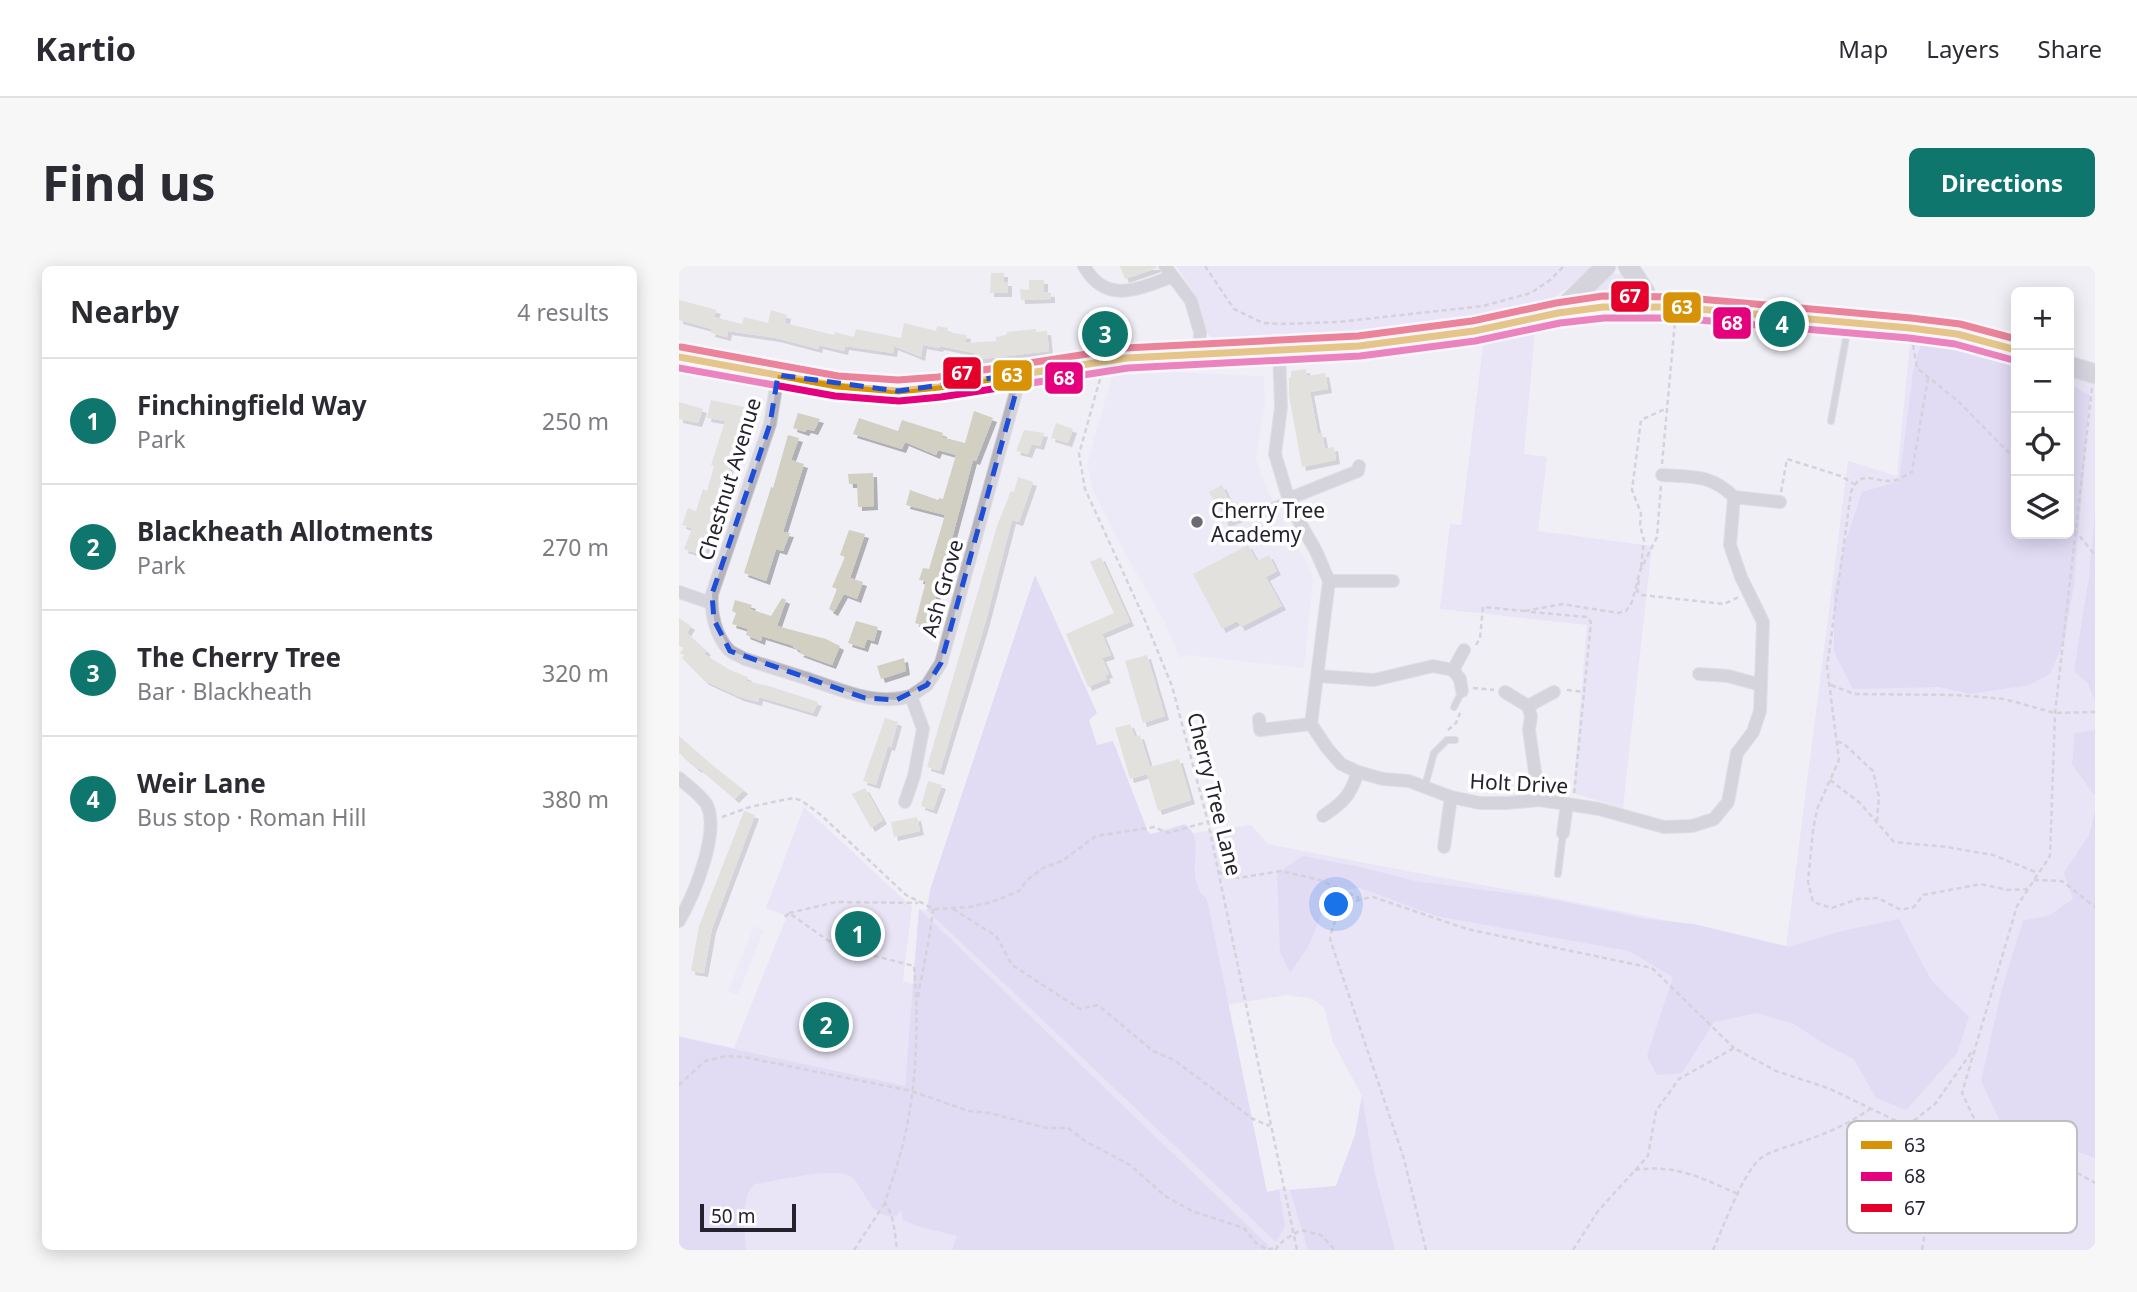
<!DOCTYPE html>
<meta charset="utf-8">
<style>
:root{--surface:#fff;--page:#f7f7f7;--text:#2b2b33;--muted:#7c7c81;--line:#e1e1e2;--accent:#0f766e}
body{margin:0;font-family:"Noto Sans",sans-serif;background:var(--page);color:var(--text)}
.controls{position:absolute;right:21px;top:21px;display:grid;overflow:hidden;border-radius:10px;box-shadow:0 4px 18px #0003}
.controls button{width:63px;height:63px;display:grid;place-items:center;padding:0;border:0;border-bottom:2px solid var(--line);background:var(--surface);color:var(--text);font:35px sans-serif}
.scale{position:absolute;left:21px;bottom:18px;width:96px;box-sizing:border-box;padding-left:7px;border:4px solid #25222e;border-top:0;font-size:19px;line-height:24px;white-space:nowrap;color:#25222e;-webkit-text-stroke:5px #fff;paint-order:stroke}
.you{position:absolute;left:658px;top:639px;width:24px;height:24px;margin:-18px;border:5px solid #fff;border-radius:50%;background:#1a73e8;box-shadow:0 0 0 10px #1a73e833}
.badge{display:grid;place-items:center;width:46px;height:46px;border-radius:50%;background:var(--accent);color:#fff;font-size:23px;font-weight:700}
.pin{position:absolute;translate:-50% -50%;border:4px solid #fff;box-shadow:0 2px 7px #0006}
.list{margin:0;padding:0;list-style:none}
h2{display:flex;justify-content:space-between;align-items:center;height:91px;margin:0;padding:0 28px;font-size:30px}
h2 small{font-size:23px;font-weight:400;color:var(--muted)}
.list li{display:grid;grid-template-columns:46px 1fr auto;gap:21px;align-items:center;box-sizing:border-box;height:126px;padding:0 28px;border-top:2px solid var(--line)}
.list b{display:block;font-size:26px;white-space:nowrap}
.list p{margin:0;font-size:23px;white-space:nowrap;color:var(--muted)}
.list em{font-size:23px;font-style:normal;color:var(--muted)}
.icon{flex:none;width:38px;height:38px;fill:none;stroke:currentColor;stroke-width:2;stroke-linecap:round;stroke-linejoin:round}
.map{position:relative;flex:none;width:1416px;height:984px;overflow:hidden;border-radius:10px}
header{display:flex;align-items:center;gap:42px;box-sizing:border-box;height:98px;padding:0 35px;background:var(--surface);border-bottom:2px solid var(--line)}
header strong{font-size:33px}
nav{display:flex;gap:38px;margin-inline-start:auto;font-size:24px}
.intro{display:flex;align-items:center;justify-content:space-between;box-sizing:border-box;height:168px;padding:0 42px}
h1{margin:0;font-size:49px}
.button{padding:18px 32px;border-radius:10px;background:var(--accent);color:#fff;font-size:24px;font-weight:700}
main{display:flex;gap:42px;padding:0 42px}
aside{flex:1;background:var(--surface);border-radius:10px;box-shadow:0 4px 18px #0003}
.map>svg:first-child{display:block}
</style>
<header>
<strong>Kartio</strong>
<nav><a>Map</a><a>Layers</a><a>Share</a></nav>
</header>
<div class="intro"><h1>Find us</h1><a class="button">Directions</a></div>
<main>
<aside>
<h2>Nearby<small>4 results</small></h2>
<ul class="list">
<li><span class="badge">1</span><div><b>Finchingfield Way</b><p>Park</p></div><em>250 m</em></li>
<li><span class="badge">2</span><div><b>Blackheath Allotments</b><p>Park</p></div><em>270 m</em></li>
<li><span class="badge">3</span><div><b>The Cherry Tree</b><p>Bar · Blackheath</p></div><em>320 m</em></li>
<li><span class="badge">4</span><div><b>Weir Lane</b><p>Bus stop · Roman Hill</p></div><em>380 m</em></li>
</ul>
</aside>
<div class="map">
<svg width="1416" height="984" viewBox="0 0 1416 984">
<defs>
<filter id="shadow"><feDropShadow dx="4" dy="4" stdDeviation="0" flood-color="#0004"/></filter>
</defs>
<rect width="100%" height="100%" fill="#f0eff6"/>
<g fill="#e9e5fb">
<path d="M495,106L585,110L586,135L577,192L587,221L633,307L634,316L625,402L508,389L500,392L486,357L439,275L413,223L408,198L433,110Z"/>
<path d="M75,660L85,664L59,729L49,725Z"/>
</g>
<g fill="#dfd9f5">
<path d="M497,0H916L861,43L681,72L556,77C518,74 530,62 518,33C513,22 504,11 497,0Z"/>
<path d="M930,6L946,10L960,32L896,36Z"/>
<path d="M1240,56L1337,76V268H1390V90L1416,96V984H0V770L55,782L108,650L87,642L125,541L233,641L224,715L234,718L240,643L273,649L588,926L604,922L611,924L657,920L676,869L683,830L654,776L645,742L634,733L608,729L549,739L528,633C511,616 511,590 514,567L572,559L589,578C762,613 935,640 1107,681L1169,195L1218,210L1231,77Z"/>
<path d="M856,65L845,188L868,191L859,265L973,280L944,542L894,527L908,359L761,343L771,258L782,259L804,79Z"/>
</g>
<g fill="#cec4f2">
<path d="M1242,77L1337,98V268H1390V118L1411,129L1395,319L1385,375L1371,408L1350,419L1292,428L1259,421L1174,423L1155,386V327L1166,277L1183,226L1220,215L1234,107Z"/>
<path d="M1416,247V435L1409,418L1395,405L1410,311Z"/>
<path d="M356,309L418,447L410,454L418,479L434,475L469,566L472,568L506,558C531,578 501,608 528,633L588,926L600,924L606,960L597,976L248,644L251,624Z"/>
<path d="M1416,464V530L1393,498L1396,467Z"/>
<path d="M1416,545V892L1322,857L1302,815L1323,723L1344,655L1371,649L1394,633L1385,607L1410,569Z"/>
<path d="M624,590L681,601L736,615L866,632L967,653L1015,658L1110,681L1163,665L1220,653L1252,714L1290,751L1278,787L1227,844L1197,832L1175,793L1147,779L1115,758L1077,747L1035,756L1003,807L978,809L968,790L994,711L950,685L757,650L681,622L652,626L629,681L611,707L601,686L598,607Z"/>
<path d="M240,643L594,984H273L278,970L238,960L224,954L222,944L218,950C191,954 188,926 173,911C155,900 98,915 75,918C61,932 66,966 67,984H0V771L226,820Z"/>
<path d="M683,830L696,908L716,984H629L611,924L657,920L676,869Z"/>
</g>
<g fill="#d2d0c2" filter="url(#shadow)">
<path d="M441,0H477L478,2L446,13Z"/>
<path d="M312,7H325V16H329V27H311Z"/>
<path d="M350,14H365V25L360,26L372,27V33L342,34L341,23L350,24Z"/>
<path d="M0,34L38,44L35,51L63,58L65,51L89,57L92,44L108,49L106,57L155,69L156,66L175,71L177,63L222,72L225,57L257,65L258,60L269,62L268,66L288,69L286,77L317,75V71L327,69L328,66L357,63V66L368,65L370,85L295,94V87L261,80L260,82L244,79L242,91L215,80L214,87L166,80L165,85L140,79L139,83L97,72L49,65L48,71L32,67L33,63L0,54Z"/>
<path d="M627,103L628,110L646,107L649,123L631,126L639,168L643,167L646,183L655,181L657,194L623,201L610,130V112L612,111V105Z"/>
<path d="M32,134L70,142L64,163L56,176L59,177L47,213L49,214L46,218L49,219L37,251L26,290L5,283L13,262L3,259L9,242L17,245L24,223L28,225L35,200L32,199L46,155L28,152Z"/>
<path d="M0,136L24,143L19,157L0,153Z"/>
<path d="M295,145L314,152L297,195L294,194L258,328L247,361L236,357L247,315L240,314L244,302L250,303L266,249L227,239L231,224L259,234L260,232L264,233L277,189L259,184L257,189L226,176L223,183L174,168L180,152L219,165L223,154L264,167L263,171L286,177Z"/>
<path d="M119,147L141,153L135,165L128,163L126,166L114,162Z"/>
<path d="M377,157L394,163L389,177L372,172Z"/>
<path d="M345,164L365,167L361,180L353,178L349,188L337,185Z"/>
<path d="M109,169L120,172L112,194L125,198L104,266L111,267L104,285L97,283L87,315L65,307L89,231L92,221L94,222Z"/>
<path d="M194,207L195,240L179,241L178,218H170L169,208Z"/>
<path d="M339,211L354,216L340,256L333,254L306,358L261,505L248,501L318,260L332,225L335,226Z"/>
<path d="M543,219L551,236L539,242L530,226Z"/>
<path d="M170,264L186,268L171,312L184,316L178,333L165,328L155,346L150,343L158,323L153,321L166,291L161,289Z"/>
<path d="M569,279L578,295L590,289L598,305L587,311L603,340L562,361L558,355L543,363L514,308Z"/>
<path d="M422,291L451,356L423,368L432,389L423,392L430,408L426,409L428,413L409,421L387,368L435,347L411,296Z"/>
<path d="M103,332L107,334L98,360L147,373L161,380L153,399L120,387L122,385L114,381L115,380L83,370L82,375L67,369L69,363L53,358L57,347L53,345L56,334L73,339L71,343L92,350Z"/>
<path d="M0,352L12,360L8,367L28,385L25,388L51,404L69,411L67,415L90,420L139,436L134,447L80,431L79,436L61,431L26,415L3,392L5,389L1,387L5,382L0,380Z"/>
<path d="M177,355L199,361L195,375L188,373L185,382L169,377Z"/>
<path d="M468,389L486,450L464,457L446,395Z"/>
<path d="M225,392L227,405L202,413L198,400Z"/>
<path d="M206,452L219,456L212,481L209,480L197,519L184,515Z"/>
<path d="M451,458L456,471L461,469L471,501L500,493L512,534L479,545L468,508L451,513L436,462Z"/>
<path d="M0,470L32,498L65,524L56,533L20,502L19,503L8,494L0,487Z"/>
<path d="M249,515L263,519L254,544L242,540Z"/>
<path d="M186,522L204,554L192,562L173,528Z"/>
<path d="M65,545L76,549L33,663L25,707L12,705L20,660Z"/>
<path d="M238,551L241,565L215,571L212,556Z"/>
</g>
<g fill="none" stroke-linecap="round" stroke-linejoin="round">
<g stroke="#cccbd1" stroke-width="8">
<g id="lane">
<path d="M1152,155L1169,61"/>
<path d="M552,257L608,234"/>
<path d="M775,441L783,425"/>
<path d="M746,520L755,487L768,474H776"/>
<path d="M879,608L884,567"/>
</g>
</g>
<g stroke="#cccbd1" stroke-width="14">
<g id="street">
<path d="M405,0C427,39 459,23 492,11"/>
<path d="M486,0L512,35L521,66L520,88"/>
<path d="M600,84L602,141L596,188L612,241L637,285L650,315L632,458L648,482L662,498L679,506L704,513L730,515L772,531L801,537H828L860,534L888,538L920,543L985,561L1013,560L1035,553L1049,536L1058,487L1074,466L1081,445L1084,356L1062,311L1051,279L1055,231C1032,208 1013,211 983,209"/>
<path d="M99,109L91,158L33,328C31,346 37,371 50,384C54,388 61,390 66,393C85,399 104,405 123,411C159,422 194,441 232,430"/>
<path d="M1055,231L1101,236"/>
<path d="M609,233L679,205L680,200"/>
<path d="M650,315H714"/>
<path d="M0,326L32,337"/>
<path d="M774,404L781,413L783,425"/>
<path d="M1020,408L1049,410L1082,419"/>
<path d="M639,410L695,414L754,400L774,404L785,384"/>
<path d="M826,426L849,440L852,450L850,464L860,534"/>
<path d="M849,440L875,426"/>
<path d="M580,453L581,464L632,458"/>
<path d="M0,512C9,520 22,529 28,539C41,567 15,629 0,655"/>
<path d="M226,536L235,510L244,463L232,430L248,419L262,397L342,108"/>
<path d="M644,550C665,536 671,530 679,506"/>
<path d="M884,567L888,538"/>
<path d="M765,581L772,531"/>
</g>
</g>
<g stroke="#cccbd1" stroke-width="21">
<g id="secondary">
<path d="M949,0L966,26L970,41"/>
<path d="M879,47L927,0"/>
<path d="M0,91L158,120L219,125L260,121L448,92L680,80L795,65L879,47L924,41H997L1231,62L1278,68L1337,84"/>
<path d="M1390,100L1416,108"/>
</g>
</g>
<g stroke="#b1afb8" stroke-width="2.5" stroke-dasharray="5 3.5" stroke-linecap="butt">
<path d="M526,0L555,43L584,57L602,58L659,56L804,40L852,27L871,14L885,0"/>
<path d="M1234,79L1238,102L1280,136L1337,194"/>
<path d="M1249,112L1233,206C1227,209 1218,215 1212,215C1194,216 1182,202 1172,226L1148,401L1160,494L1138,543L1134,564L1129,616L1134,636L1153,642L1179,633L1199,632L1222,644L1235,641L1244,629L1302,618L1329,624L1348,623"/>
<path d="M421,113L400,188L406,223L465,352L493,420L529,556L618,984"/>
<path d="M1413,122L1376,447L1371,590L1338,640L1283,827L1302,867L1327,886L1381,897L1416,917"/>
<path d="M983,198L996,55"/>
<path d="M1102,226L1108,193L1162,210L1175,218"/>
<path d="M1390,257L1416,289"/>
<path d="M962,301L965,274L961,260L962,247L953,224L962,154L988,142"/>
<path d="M960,314L958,325L963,329L1045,338L1060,331"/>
<path d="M846,345L883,338L939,347L947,345L953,336L961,305L978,271L982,219"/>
<path d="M852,346L908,351L912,356L895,528"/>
<path d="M797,379L801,372L804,341L846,345"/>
<path d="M1152,419L1175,428L1278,429L1325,433L1376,447L1416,446"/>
<path d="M794,422L815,424"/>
<path d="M888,424L906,426"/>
<path d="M769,464L777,457L781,447"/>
<path d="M1158,476L1164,477L1194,505L1200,531L1198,555"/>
<path d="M1151,514L1181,537L1215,576L1268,581L1314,589L1359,607"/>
<path d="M43,551L71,541L104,534L115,532L123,535L142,549L227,629L255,643L291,641L313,636L340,625L348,614L364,602L383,595L417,570L475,561L489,567L528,556"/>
<path d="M539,606L559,612L602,605L641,614L680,632"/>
<path d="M1355,614L1383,615L1416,641"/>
<path d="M661,623V645"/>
<path d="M274,643L317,670L333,699L401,743L419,739L474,785L495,794L574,853L591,860"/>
<path d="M110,647L157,636L239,637"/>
<path d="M106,651L110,647L157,680L235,700C240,757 238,817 225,874C220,895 212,916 206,937C215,949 216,968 218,984"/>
<path d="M239,731C244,701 251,673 254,643"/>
<path d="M0,819L26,795L48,790L65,791L232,825L290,845L311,847L367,862H389L406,875L451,899L486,930L513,945L565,962L577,977L589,984L599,980"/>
<path d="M1228,860L1256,838L1294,784"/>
<path d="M956,904C998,898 1022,912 1059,928"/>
<path d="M175,984L206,937"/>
<path d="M596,984L605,974L622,964L642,969L656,984"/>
<path d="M747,984L725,893L651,673C656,646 666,635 694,631L788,663L973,702L1055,782"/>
<path d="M894,984L919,945L969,890L977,845L1000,813L1055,782L1097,805L1149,822L1228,860L1324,886"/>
<path d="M1034,984C1044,962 1064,906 1082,892C1093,884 1109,881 1122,876C1146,868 1170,858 1191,843"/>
<path d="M1243,984L1248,953L1253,867"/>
</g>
<use href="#lane" stroke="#b4b2bc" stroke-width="6"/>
<use href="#street" stroke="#b4b2bc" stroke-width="12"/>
<use href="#secondary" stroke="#b4b1bc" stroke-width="19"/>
<g stroke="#fff" stroke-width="12">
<path id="bus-1" d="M0,91L158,120L219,125L260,121L448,92L680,80L795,65L879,47L924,41H997L1231,62L1278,68L1337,84"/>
</g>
<g stroke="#fff" stroke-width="12">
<path id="bus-2" d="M0,102L156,130L220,135L262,131L449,102L681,90L796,75L881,57L925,52H997L1230,72L1276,78L1334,94"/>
</g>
<g stroke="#fff" stroke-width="12">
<path id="bus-3" d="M2,81L159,110L219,114L259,111L447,82L679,70L793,55L877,37L924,30L998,31L1232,52L1281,58L1337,73"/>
</g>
<use href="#bus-1" stroke="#d89207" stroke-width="7"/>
<use href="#bus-2" stroke="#e5007d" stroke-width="7"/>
<use href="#bus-3" stroke="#e4002b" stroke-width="7"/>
</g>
<path d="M0 0H1416V984H0ZM342,108L262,397L248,419L217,434L186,432L51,385L35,354L33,328L91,158L99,109L219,125Z" fill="#f0eff6" fill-opacity=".55" fill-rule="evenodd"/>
<path fill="none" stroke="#1d4ed8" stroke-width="5" stroke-dasharray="14 9" stroke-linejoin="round" d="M342,108L262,397L248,419L217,434L186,432L51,385L35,354L33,328L91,158L99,109L219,125Z"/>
<circle fill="#6c6a74" stroke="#fff" stroke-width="2.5" cx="518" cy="256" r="7"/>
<g text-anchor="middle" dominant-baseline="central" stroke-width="7" stroke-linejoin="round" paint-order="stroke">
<g font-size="21" fill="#25222e" stroke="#fff">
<text transform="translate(50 213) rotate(-73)">Chestnut Avenue</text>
<text transform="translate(263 322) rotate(-74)">Ash Grove</text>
<text transform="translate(840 517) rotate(3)">Holt Drive</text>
<text transform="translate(536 528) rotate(76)">Cherry Tree Lane</text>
</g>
<g font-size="21" fill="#25222e" stroke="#fff" text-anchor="start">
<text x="532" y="244">Cherry Tree<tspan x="532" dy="24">Academy</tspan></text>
</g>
</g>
<rect x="1168" y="855" width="230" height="112" rx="10" fill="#fff" stroke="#bebdc0" stroke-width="2"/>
<rect x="1182" y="875" width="31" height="8" fill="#d89207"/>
<rect x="1182" y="906" width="31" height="9" fill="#e5007d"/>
<rect x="1182" y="938" width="31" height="8" fill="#e4002b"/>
<g font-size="19" fill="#25222e">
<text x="1225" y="886">63</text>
<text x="1225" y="917">68</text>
<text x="1225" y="949">67</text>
</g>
<g stroke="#fff" stroke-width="2.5">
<rect x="931" y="14" width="40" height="33" rx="7" fill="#e4002b"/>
<rect x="983" y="25" width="40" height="33" rx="7" fill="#d89207"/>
<rect x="1033" y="40" width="40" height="34" rx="7" fill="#e5007d"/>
<rect x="263" y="90" width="40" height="34" rx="7" fill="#e4002b"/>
<rect x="313" y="93" width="41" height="33" rx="7" fill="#d89207"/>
<rect x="365" y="95" width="40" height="34" rx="7" fill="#e5007d"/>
</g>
<g font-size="19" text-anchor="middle" font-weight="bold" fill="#fff">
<text x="951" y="37">67</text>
<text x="1003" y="48">63</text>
<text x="1053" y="64">68</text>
<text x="283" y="114">67</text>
<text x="333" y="116">63</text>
<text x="385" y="119">68</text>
</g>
</svg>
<div class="controls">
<button>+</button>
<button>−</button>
<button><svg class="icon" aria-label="locate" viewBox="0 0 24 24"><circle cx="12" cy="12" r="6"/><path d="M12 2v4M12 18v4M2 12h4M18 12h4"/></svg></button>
<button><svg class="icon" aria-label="layers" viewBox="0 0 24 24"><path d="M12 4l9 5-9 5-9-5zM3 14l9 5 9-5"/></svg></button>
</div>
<div class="scale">50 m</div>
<div class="you"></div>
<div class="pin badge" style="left:179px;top:668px">1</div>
<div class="pin badge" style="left:147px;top:759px">2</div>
<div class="pin badge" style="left:426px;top:68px">3</div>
<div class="pin badge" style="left:1103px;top:58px">4</div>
</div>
</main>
